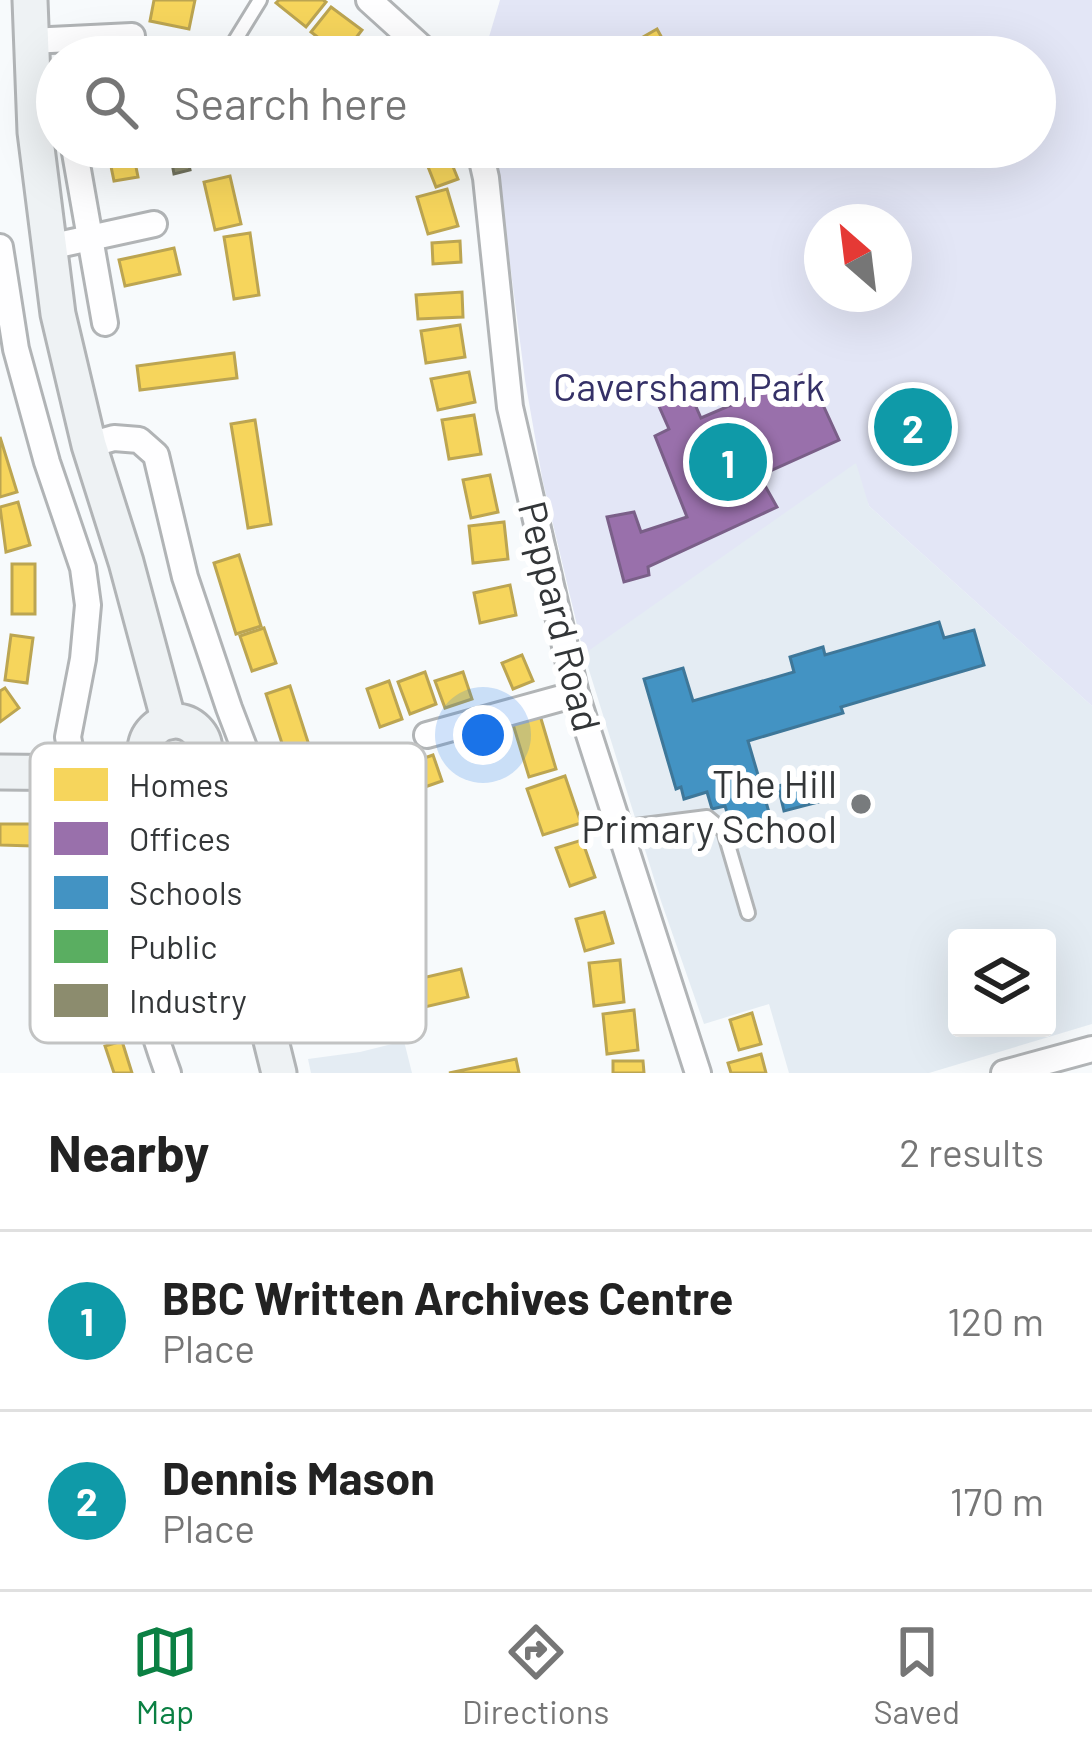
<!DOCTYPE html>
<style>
:root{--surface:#fff;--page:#f6f6f6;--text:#222;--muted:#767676;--line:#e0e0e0;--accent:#0b8043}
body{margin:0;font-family:Barlow,sans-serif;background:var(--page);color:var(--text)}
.controls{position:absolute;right:36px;bottom:36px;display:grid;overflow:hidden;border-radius:12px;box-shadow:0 12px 48px #0002}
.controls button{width:108px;height:108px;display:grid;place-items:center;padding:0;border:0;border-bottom:3px solid var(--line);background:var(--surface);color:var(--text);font:60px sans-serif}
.compass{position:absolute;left:804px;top:204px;width:108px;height:108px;border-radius:50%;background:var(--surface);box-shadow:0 12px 48px #0002;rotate:332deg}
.you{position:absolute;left:483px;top:735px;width:42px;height:42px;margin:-30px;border:9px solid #fff;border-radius:50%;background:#1a73e8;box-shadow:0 0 0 18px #1a73e833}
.badge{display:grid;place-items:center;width:78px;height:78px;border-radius:50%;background:var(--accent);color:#fff;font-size:39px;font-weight:700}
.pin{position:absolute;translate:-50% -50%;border:6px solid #fff;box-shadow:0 3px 12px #0006}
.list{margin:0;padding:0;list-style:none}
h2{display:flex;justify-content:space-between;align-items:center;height:156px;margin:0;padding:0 48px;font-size:51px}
h2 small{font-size:39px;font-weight:400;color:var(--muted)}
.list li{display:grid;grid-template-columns:78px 1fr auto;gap:36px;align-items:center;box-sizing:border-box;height:180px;padding:0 48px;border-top:3px solid var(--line)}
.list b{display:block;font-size:45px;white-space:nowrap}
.list p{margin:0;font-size:39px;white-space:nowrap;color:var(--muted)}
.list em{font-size:39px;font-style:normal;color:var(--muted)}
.icon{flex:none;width:66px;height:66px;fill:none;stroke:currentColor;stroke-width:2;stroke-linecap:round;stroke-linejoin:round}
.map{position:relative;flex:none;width:1092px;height:1073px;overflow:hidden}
.search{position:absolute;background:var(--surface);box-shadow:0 12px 48px #0002;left:36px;right:36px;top:36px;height:132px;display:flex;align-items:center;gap:30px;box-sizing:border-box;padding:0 42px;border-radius:66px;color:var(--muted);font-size:45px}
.sheet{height:516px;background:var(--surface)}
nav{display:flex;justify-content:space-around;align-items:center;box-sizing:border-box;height:168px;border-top:3px solid var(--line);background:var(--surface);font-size:33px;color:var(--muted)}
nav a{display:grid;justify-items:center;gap:6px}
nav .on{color:var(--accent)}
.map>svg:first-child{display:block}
</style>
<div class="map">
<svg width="1092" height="1073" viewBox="0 0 1092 1073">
<rect width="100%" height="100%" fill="#f7fafc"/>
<g fill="#e4ecf3" fill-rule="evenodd">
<path d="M830,295L869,506L1092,706V1024L929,1073H789L769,1004L704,1024L661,901L584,654L542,477L616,474ZM957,938H1047V1028H957Z"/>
<path d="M404,1041L412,1073H311L308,1059L360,1052Z"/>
</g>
<path fill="#e3e6f6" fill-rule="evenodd" d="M500,0H1092V706L869,506L856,463L584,654L542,477L525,380L495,147H1035V57H483ZM822,222H894V294H822Z"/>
<g fill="#f6d55c" stroke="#bca551" stroke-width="3">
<path d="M154,0H195L189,29L150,21Z"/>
<path d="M279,0H323L326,2L306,27L276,3Z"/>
<path d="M331,7L362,30L342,56L311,32Z"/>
<path d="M657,29L668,49L653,57H608Z"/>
<path d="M140,39L172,45L170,57H137Z"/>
<path d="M107,147H132L138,177L114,181Z"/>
<path d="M427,147H445L458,179L436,187L421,149Z"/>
<path d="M230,176L241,224L215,230L204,182Z"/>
<path d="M447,189L458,226L428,234L417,197Z"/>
<path d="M250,233L259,295L234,299L224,237Z"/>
<path d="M460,241L461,262L433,264L432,243Z"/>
<path d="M174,248L180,274L125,286L119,260Z"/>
<path d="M462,292L463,317L418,319L416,295Z"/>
<path d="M460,325L465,357L426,363L421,331Z"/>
<path d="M234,353L237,378L140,390L137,366Z"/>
<path d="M469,372L475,402L438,410L431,379Z"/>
<path d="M474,415L481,454L449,459L442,420Z"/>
<path d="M255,420L271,524L248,528L231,424Z"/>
<path d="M0,437L17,492L0,497Z"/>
<path d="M490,475L498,512L471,518L463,480Z"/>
<path d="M18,502L30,545L6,552L0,507Z"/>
<path d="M504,522L508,559L473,563L469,526Z"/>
<path d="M239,555L261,626L236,634L214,563Z"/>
<rect x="12" y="564" width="23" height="50"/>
<path d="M510,585L516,615L480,623L474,593Z"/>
<path d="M264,628L276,663L252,671L240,636Z"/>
<path d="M11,635L33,638L27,683L5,680Z"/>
<path d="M522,655L533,681L513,689L502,663Z"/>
<path d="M425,672L436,704L410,714L398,682Z"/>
<path d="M463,672L472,699L445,708L435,681Z"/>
<path d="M389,681L402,719L380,727L367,689Z"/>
<path d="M290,686L325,795L301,802L266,694Z"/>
<path d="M5,688L19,708L0,722V691Z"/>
<path d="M539,712L556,769L529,777L512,721Z"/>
<path d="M433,755L442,781L402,795L393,769Z"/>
<path d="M565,776L581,823L543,835L527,789Z"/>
<path d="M0,824H33L32,846L0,845Z"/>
<path d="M582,840L595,877L570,886L556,848Z"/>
<path d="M604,912L613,943L585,951L576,919Z"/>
<path d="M620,960L624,1002L594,1006L589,963Z"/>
<path d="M461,969L468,997L364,1021L357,993Z"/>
<path d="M634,1010L638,1050L607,1054L603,1014Z"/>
<path d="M752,1013L761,1044L739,1050L730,1020Z"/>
<path d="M122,1041L132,1073H114L105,1046Z"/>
<path d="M761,1054L766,1073H731L728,1063Z"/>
<path d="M516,1059L519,1073H449Z"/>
<path d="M613,1061H643L644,1073H613Z"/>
</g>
<path fill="#9970ab" stroke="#7a5f88" stroke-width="3" d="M808,372L839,440L730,489L733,497L764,484L777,507L648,567L649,575L624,582L607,517L634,512L641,532L687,517L655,436L669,429L658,404L689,391L701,418Z"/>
<g fill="#4393c3" stroke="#3e7799" stroke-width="3">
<path d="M939,622L944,638L974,630L984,665L841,707L843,713L748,741L776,836L751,844L745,824L732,828L725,806L712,809L707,792L684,799L681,787L676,789L644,679L683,668L693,701L794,672L790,657L823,647L825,655Z"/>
<path d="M827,773L834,798L784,811L778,786Z"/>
</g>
<path fill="#5aae61" stroke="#4e8a55" stroke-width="3" d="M907,413L927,430L917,441L897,424Z"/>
<path fill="#8c8c6e" stroke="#71725e" stroke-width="3" d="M169,147H185L190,170L174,174Z"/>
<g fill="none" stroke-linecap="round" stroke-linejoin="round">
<g stroke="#b1b4b6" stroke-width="18">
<g id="lane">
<path d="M225,57L260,0"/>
<path d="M620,828L707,817L724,831L748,913"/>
</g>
</g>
<g stroke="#b1b4b6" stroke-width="30">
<g id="street">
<path d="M369,0L432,57"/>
<path d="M30,41L132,36"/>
<path d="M74,147L105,323"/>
<path d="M479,147L486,178L510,407L576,694L698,1073"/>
<path d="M0,247L16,349L47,462L83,568L88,605L83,659L68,737L75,773"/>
<path d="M49,247L154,224"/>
<path d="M89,445L114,438L139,440L156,455L185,577L229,708L295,881L329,1029"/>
<path d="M427,735L576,694"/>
<path d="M137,844C128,930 138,991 168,1073"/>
<path d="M236,900L295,881"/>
<path d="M1004,1073L1092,1049"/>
</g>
</g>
<g stroke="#b1b4b6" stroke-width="39">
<g id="secondary">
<path d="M30,0L35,132L58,314L89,445L126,562L169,722"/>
<circle cx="175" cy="751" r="30"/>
<path d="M0,772L95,773L148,762"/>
<path d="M190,778L236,900L279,1073"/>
</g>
</g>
<use href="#lane" stroke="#fefeff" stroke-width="12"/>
<use href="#street" stroke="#fefeff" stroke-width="24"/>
<use href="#secondary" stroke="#eef2f4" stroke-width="33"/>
</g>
<circle fill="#787b7d" stroke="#fff" stroke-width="4.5" cx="861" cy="804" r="12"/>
<g text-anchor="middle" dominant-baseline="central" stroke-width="12" stroke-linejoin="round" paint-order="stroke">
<g font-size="39" fill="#353167" stroke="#fff">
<text x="689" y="385">Caversham Park</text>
</g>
<g font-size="39" fill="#333638" stroke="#fff">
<text transform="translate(561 616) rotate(76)">Peppard Road</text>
</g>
<g font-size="39" fill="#333638" stroke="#fff" text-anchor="end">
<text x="837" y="782">The Hill<tspan x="837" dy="45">Primary School</tspan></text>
</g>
</g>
<rect x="30" y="743" width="396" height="300" rx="18" fill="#fff" stroke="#c2c3c3" stroke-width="3"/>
<rect x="54" y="768" width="54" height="33" fill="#f6d55c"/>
<rect x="54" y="822" width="54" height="33" fill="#9970ab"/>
<rect x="54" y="876" width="54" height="33" fill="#4393c3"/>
<rect x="54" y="930" width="54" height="33" fill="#5aae61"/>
<rect x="54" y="984" width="54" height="33" fill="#8c8c6e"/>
<g font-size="33" fill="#333638">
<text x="129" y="797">Homes</text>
<text x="129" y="851">Offices</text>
<text x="129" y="905">Schools</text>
<text x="129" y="959">Public</text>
<text x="129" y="1013">Industry</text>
</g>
</svg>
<div class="controls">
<button><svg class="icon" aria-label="layers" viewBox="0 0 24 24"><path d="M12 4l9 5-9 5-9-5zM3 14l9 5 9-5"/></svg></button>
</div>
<svg class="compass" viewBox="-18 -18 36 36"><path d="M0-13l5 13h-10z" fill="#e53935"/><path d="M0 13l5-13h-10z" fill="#767676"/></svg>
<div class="you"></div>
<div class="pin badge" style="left:728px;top:462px;background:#0f9aa8">1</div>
<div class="pin badge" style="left:913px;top:427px;background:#0f9aa8">2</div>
<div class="search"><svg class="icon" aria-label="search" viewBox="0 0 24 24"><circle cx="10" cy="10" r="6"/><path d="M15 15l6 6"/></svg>Search here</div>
</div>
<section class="sheet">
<h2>Nearby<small>2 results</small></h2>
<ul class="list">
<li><span class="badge" style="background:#0f9aa8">1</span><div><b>BBC Written Archives Centre</b><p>Place</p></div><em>120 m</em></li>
<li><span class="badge" style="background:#0f9aa8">2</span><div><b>Dennis Mason</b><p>Place</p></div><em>170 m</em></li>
</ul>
</section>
<nav>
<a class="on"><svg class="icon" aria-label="map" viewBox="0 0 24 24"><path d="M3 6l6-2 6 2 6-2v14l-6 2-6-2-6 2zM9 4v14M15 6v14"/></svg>Map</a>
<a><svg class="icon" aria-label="directions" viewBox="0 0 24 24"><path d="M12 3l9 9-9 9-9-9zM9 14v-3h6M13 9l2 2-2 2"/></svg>Directions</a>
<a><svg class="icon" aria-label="saved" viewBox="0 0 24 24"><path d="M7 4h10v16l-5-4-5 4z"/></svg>Saved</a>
</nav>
